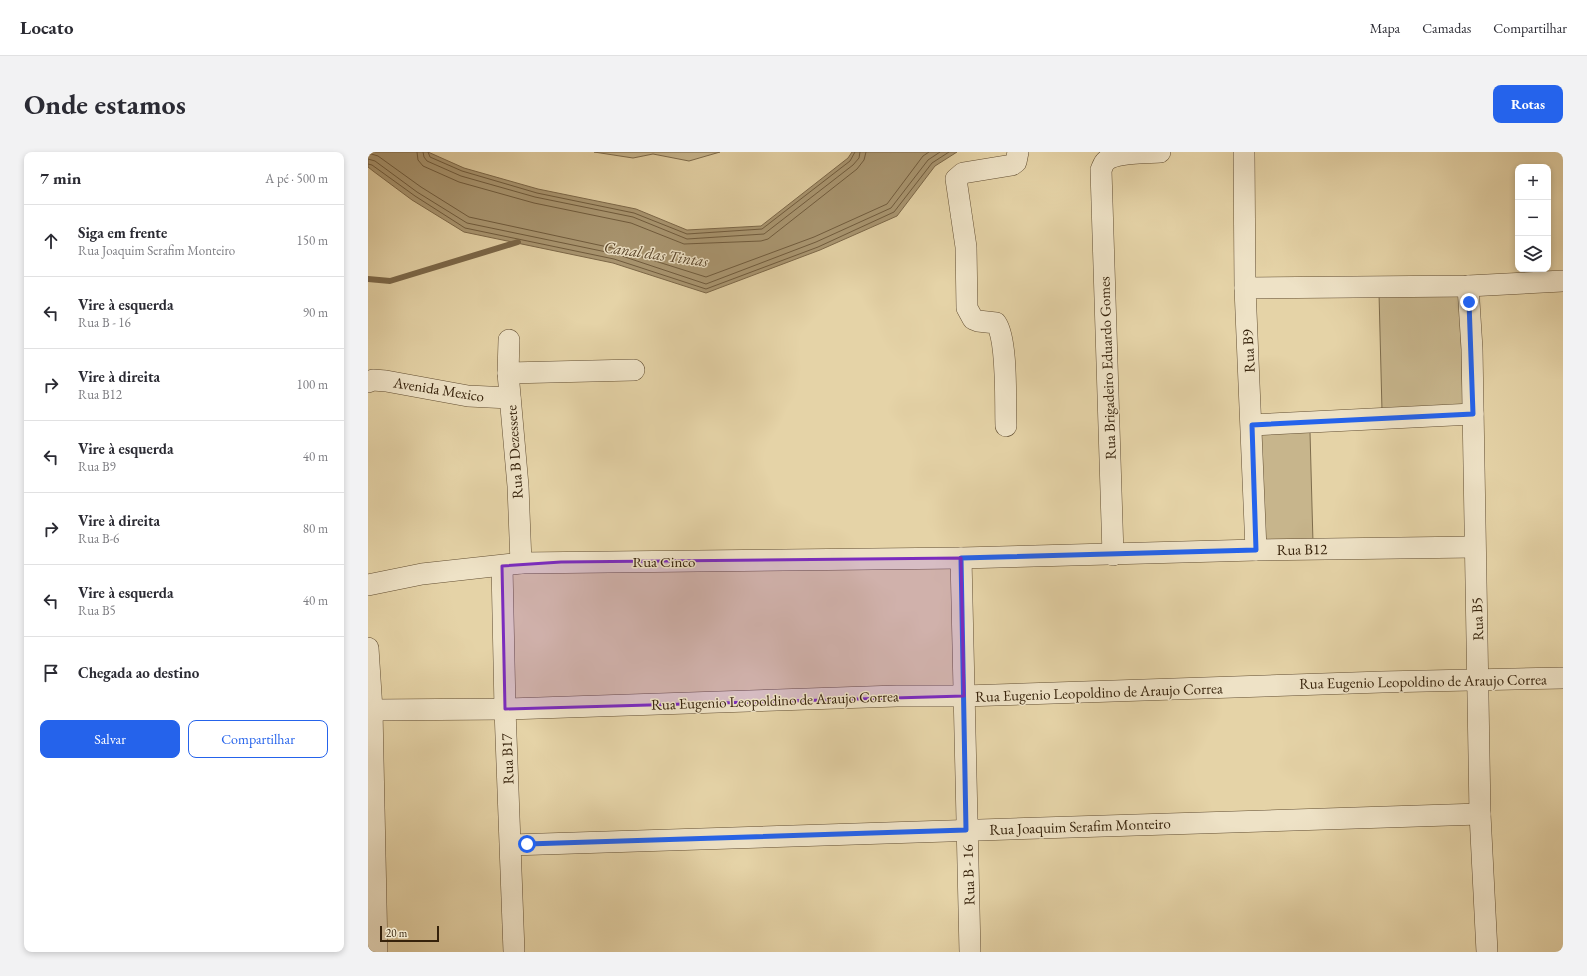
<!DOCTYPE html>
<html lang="pt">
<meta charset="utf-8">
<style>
:root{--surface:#fff;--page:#f2f2f3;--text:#2b2b33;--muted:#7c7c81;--line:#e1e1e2;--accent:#2563eb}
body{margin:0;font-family:"EB Garamond",serif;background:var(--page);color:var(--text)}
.controls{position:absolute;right:12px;top:12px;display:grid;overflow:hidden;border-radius:8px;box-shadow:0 2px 6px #0003}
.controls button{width:36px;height:36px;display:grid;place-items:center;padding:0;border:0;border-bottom:1px solid var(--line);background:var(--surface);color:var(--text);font:20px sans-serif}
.scale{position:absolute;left:12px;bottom:10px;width:59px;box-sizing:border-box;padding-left:4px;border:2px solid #36220b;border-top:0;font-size:11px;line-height:14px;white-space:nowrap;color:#36220b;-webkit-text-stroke:3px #eee2c6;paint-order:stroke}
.stop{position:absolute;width:12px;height:12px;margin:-9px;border:3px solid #2563eb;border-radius:50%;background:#fff}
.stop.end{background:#2563eb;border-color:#fff;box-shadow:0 1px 4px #0008}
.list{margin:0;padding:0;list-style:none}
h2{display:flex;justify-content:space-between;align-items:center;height:52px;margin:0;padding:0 16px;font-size:17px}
h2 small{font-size:13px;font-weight:400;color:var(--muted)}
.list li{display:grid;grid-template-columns:26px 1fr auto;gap:12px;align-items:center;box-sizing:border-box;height:72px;padding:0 16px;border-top:1px solid var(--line)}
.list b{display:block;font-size:15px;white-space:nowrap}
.list p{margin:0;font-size:13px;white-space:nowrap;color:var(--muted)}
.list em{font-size:13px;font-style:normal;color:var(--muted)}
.actions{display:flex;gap:8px;padding:12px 16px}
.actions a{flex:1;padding:9px 0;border:1px solid var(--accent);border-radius:8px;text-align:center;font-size:14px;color:var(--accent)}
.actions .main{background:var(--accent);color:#fff}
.icon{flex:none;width:22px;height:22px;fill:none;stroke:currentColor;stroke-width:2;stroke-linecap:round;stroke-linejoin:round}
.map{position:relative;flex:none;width:1195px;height:800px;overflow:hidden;border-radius:8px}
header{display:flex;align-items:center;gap:24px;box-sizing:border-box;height:56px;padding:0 20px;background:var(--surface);border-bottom:1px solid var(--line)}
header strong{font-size:19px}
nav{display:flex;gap:22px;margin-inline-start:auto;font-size:14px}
.intro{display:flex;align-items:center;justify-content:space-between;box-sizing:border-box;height:96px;padding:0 24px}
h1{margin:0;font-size:28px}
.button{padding:10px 18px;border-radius:8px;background:var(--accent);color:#fff;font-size:14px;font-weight:700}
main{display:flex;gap:24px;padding:0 24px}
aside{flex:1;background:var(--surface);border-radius:8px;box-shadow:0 2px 6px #0003}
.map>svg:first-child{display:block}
</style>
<header>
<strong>Locato</strong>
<nav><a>Mapa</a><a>Camadas</a><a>Compartilhar</a></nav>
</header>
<div class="intro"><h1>Onde estamos</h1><a class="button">Rotas</a></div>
<main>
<aside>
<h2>7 min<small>A pé · 500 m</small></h2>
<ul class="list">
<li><svg class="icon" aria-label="ahead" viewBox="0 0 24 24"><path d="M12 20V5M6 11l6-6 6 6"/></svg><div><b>Siga em frente</b><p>Rua Joaquim Serafim Monteiro</p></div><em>150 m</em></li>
<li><svg class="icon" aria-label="left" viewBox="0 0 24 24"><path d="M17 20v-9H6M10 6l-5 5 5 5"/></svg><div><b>Vire à esquerda</b><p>Rua B - 16</p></div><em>90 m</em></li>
<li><svg class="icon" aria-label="right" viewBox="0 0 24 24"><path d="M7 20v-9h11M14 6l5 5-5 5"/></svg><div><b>Vire à direita</b><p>Rua B12</p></div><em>100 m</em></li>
<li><svg class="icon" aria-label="left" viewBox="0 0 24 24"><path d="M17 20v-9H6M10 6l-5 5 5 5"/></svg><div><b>Vire à esquerda</b><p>Rua B9</p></div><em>40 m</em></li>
<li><svg class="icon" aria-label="right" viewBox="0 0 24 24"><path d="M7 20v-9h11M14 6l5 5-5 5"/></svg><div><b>Vire à direita</b><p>Rua B-6</p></div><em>80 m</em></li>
<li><svg class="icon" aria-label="left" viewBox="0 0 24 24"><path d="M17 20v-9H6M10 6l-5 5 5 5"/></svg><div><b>Vire à esquerda</b><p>Rua B5</p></div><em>40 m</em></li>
<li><svg class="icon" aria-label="arrive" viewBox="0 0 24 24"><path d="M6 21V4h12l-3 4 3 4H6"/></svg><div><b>Chegada ao destino</b></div></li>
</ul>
<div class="actions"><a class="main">Salvar</a><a>Compartilhar</a></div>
</aside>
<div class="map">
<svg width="1195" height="800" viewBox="0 0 1195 800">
<rect width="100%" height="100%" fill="#e5d3a7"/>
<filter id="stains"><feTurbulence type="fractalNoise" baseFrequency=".005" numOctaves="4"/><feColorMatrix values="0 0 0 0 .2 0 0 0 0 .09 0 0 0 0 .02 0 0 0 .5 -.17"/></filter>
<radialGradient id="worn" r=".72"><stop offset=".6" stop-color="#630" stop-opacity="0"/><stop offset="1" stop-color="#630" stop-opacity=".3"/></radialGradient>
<g fill="#c7b58c" stroke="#7e6c4c">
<path d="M226,0H352L321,9L285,2L265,6Z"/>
<path d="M1092,139L1095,256L1014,259L1011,141Z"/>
<path d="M942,280L945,391L894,392L891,281Z"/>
</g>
<path fill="#aa9772" stroke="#7c6849" d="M0,0H60L96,16L170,37L268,57L319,78L393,74L480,6L484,0H589L567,14L529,64L452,98L338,141L245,111L96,80L44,48L5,19L0,15Z"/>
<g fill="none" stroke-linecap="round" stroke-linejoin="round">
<g stroke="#705c3e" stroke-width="1">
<path d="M49,0L50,8L55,14L91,30L166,51L263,71L316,92L393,89L400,87L489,17L496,8L498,0"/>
<path d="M55,0L56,5L59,9L93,24L167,45L265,65L319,87L396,82L485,13L491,6L492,0"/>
<path d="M60,0L62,5L94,19L169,41L266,61L319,82L394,77L482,9L487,0"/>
<path d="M0,1L10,4L53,35L101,65L249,97L338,125L446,85L519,52L555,4L561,0"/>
<path d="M0,7L7,9L49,40L99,71L248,102L338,132L448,90L523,56L560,8L572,0"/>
<path d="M0,12L4,13L47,44L97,76L246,107L338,137L450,95L526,60L564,11L581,0"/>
</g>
<path stroke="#7c6849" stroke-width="6" d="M0,127L22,129L150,90"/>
<g stroke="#624e32" stroke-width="22">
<g id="street">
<path d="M876,0L877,136L888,398"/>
<path d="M1100,134L1104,197L1112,662L1119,800"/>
<path d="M877,136L1100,134L1195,129"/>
<path d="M141,188L140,221L150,334L153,411"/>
<path d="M140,221L266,218"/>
<path d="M0,230L5,228L18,229L100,244L142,246"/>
<path d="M884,273L1105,262"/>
<path d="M638,274C637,251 640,188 628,171L610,169L605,167L599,156L598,95L588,27L595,21L644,13L648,10L650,0"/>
<path d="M745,403L733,18C734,16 735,12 737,10C745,0 778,1 792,0"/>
<path d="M593,406L602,800"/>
<path d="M134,414L137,557L146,800"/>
<path d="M0,433L54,422L153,411L593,406L888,398L1106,395"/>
<path d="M0,496L4,558L9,800"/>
<path d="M4,558L137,557L529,544H596L1014,530L1195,526"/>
<path d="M143,693L1112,662"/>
</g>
</g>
<use href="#street" stroke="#eee2c6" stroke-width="21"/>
</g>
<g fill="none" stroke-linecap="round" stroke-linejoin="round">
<path stroke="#2563eb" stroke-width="5" d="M159,692L598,678L593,406L888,398L884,273L1105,262L1101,150"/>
</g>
<path fill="#7b2cbf" fill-opacity="0.2" stroke="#7b2cbf" stroke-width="3" stroke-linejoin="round" d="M593,406L596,544L137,557L134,414L193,410Z"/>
<g text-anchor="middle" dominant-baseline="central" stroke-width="3" stroke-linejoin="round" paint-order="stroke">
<g font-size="15" fill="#36220b" stroke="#eee2c6">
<text transform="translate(880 199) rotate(-93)">Rua B9</text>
<text transform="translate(739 216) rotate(-92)">Rua Brigadeiro Eduardo Gomes</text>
<text transform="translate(71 237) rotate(9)">Avenida Mexico</text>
<text transform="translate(146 300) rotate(-94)">Rua B Dezessete</text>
<text transform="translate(934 397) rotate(-1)">Rua B12</text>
<text x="296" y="409">Rua Cinco</text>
<text transform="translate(1109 467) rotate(-92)">Rua B5</text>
<text transform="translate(1055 529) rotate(-1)">Rua Eugenio Leopoldino de Araujo Correa</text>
<text transform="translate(731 540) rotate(-2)">Rua Eugenio Leopoldino de Araujo Correa</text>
<text transform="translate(407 548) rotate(-2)">Rua Eugenio Leopoldino de Araujo Correa</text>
<text transform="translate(139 607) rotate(-92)">Rua B17</text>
<text transform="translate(712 674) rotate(-2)">Rua Joaquim Serafim Monteiro</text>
<text transform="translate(600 723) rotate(-92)">Rua B - 16</text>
</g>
<g font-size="16" font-style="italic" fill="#59452a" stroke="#eee2c6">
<text transform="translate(288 102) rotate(8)">Canal das Tintas</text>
</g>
</g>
<rect width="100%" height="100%" filter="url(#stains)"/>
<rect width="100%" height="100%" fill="url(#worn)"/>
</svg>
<div class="controls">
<button>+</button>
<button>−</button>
<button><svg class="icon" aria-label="layers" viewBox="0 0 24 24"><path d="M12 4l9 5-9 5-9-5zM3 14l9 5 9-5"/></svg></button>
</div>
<div class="scale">20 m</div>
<div class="stop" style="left:159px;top:692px"></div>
<div class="stop end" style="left:1101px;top:150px"></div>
</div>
</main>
